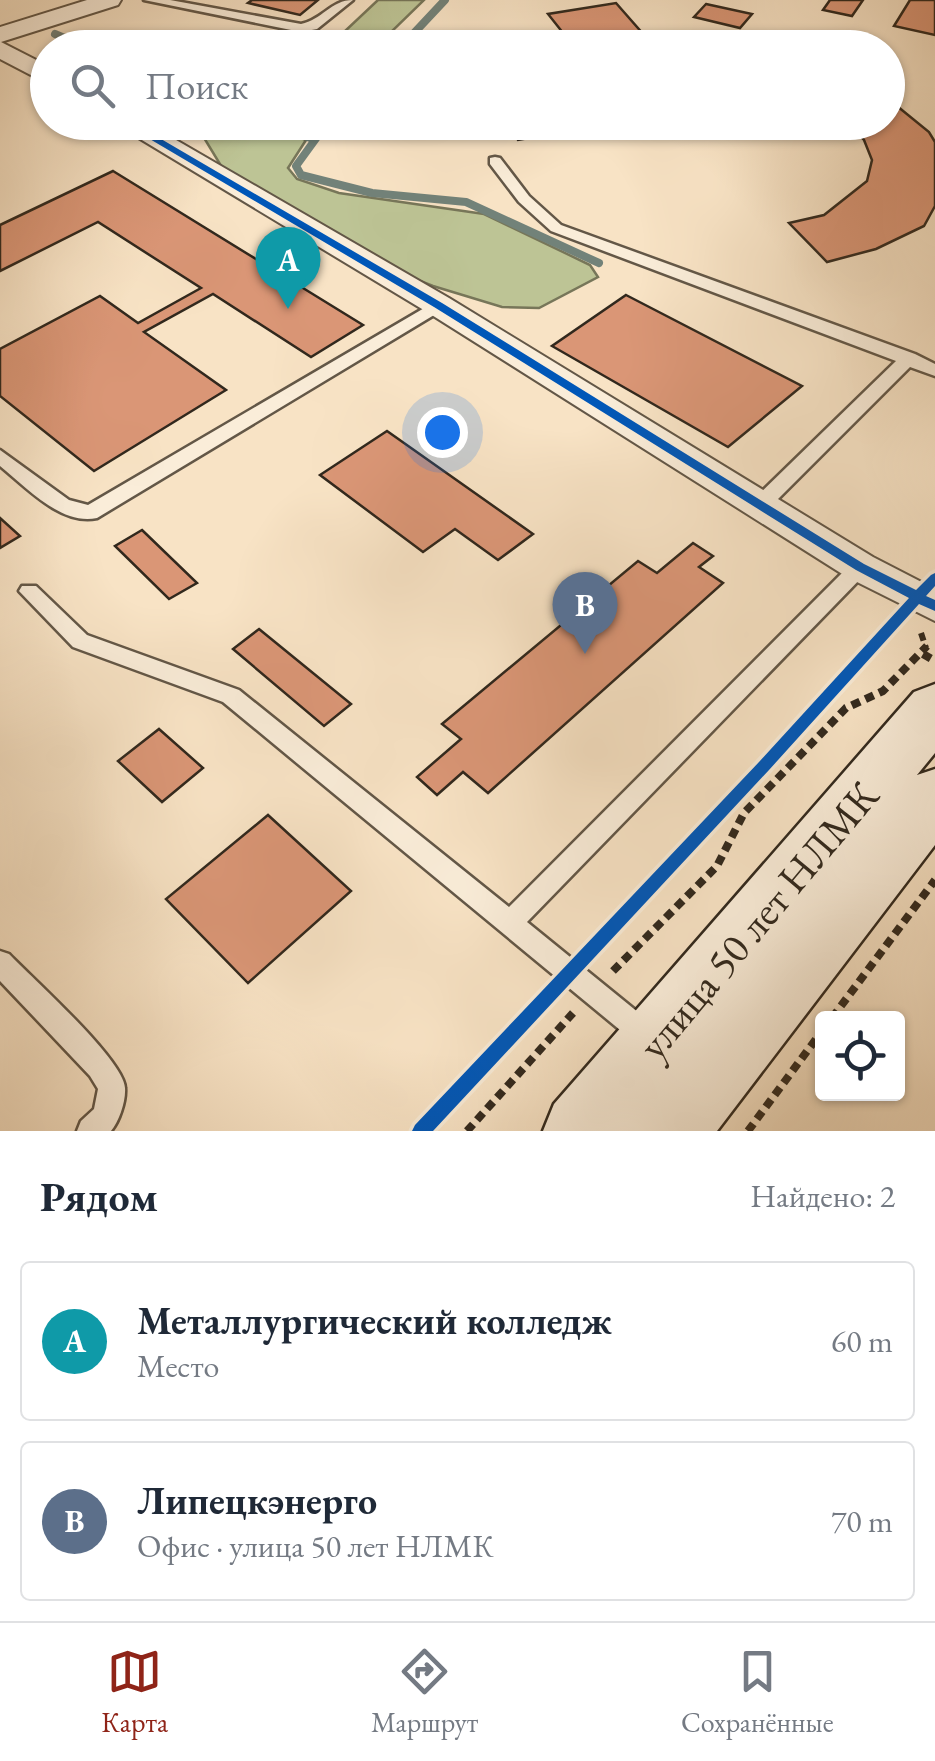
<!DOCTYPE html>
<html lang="ru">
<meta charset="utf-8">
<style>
:root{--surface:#fff;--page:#f2f2f3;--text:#1f2937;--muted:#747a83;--line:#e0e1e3;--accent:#8f2418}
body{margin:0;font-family:"EB Garamond",serif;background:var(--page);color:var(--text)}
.controls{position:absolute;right:30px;bottom:30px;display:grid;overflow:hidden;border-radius:10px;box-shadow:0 2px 8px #0004}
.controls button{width:90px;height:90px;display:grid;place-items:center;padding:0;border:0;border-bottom:2px solid var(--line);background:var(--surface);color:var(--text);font:50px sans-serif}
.you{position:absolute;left:442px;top:432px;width:35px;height:35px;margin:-25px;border:8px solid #fff;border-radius:50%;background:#1a73e8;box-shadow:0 0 0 15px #1a73e833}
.badge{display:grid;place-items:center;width:65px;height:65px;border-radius:50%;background:var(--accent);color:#fff;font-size:32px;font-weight:700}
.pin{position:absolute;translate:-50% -82px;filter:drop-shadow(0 2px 5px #0008)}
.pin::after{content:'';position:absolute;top:52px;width:35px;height:30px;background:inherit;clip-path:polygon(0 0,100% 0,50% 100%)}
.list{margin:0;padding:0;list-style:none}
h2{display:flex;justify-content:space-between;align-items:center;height:130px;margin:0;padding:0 40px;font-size:42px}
h2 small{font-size:32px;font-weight:400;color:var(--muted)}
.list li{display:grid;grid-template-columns:65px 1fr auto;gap:30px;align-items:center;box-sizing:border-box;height:160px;margin:0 20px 20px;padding:0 20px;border:2px solid var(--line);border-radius:10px}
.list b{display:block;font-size:38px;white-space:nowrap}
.list p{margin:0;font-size:32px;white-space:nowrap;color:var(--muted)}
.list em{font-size:32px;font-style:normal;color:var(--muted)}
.icon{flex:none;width:55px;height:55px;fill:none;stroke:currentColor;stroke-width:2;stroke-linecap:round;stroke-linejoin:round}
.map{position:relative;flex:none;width:935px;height:1131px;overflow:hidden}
.search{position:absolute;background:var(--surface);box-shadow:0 2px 8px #0004;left:30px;right:30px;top:30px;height:110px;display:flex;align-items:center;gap:25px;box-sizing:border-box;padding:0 35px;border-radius:55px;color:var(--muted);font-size:38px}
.sheet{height:490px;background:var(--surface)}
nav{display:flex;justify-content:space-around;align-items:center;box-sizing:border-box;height:140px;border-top:2px solid var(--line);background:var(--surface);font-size:28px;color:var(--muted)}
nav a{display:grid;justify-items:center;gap:5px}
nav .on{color:var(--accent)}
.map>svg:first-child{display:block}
</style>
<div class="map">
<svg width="935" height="1131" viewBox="0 0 935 1131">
<rect width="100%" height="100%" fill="#f8e3c5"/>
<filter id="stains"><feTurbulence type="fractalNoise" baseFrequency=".002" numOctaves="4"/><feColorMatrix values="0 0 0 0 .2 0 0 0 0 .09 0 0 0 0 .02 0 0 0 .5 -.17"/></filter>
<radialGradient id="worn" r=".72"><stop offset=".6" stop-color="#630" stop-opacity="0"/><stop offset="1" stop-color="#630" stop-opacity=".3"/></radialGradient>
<g fill="#bdc495" stroke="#777659" stroke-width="2.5">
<path d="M378,0H424L383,40L344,32Z"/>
<path d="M195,123H262L306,140L288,168L297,179L339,193L484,214L590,265L598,277L539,308L502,307L433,286L395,271L226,174Z"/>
</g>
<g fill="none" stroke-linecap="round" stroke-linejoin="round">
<g stroke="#728279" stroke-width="8">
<path d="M55,34L88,48"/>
<path d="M400,48L445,0"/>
<path d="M269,122L313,139"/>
<path d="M328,122L296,166L301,175L372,193L466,202L599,263"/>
</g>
</g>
<g fill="#da9676" stroke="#31281d" stroke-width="2.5">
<path d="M252,0H318L300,15L248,3Z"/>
<path d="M830,0H863L852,16L823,10Z"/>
<path d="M910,0H935V35L894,26Z"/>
<path d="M616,3L651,43L575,48L548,14Z"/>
<path d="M706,4L752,14L740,28L694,17Z"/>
<path d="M897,106L929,132L935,142V206L924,226L876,249L827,262L789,223L824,215L867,181L872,160L864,140L847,122H888V109Z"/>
<path d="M506,122H597L600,126L518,140Z"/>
<path d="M113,171L363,325L311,357L213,294L144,332L226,390L94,471L0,396V349L100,296L138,323L201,288L98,222L0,271V225Z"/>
<path d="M626,295L802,386L728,447L552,346Z"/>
<path d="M387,431L533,534L498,560L455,529L423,552L320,475Z"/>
<path d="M0,518L20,536L0,548Z"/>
<path d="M142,530L197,583L169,599L115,546Z"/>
<path d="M693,543L713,556L699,567L723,583L488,793L463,772L437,795L417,777L461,739L442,724L638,561L657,573Z"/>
<path d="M259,629L351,704L324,726L233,649Z"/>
<path d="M159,729L203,768L162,802L118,761Z"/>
<path d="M268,815L351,891L248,983L166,899Z"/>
</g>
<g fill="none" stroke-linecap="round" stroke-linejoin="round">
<g stroke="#635747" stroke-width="5">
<g id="lane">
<path d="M144,0H170L301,24C322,20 331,0 353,0L317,29L301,32Z"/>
<path d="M495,157L500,158L529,196L561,225L915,354L935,364V376L910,367L767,510H753L750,505L753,500L896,361L551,231L519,202L490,164V158Z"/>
<path d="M438,300L444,301V309L97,518C61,526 25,486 0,466V450L69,500L88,505Z"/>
<path d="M860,560L870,567L867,572L527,922L655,1026L659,1035L655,1044L646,1048L637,1044L223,702L73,647L19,591L22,586H36L87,635L239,690L509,907L853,562Z"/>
<path d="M0,951L9,954C32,978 124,1060 125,1088C126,1101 119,1122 111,1131H77L81,1121L94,1109L98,1089L90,1076L0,981Z"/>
</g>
</g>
<g stroke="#635747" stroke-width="4">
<g id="street">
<path d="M87,0H121L118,5L1,42L48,66V84L0,59V27Z"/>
<path d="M112,122H145L449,298L873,557L935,589V621L847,577L427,312Z"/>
</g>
</g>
<g stroke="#31281d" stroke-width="5">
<path id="secondary" d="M935,684V753L917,775L935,769V845L717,1131H543L554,1104L914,692Z"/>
</g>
<path stroke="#31281d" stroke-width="6" stroke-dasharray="8 5" stroke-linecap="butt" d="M921,633L926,648"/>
<g stroke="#31281d" stroke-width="8" stroke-dasharray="9 6" stroke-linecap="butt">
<path d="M923,654L935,661"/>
<path d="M613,971L717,866L744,813L846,708L883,691L927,646"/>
<path d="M832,1018L935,880"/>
<path d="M467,1131L573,1013"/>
<path d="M748,1131L822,1031"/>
</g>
<use href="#lane" fill="#faedd9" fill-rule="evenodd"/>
<use href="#street" fill="#faedd9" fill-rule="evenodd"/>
<use href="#secondary" fill="#faedd9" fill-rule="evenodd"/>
<g stroke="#faedd9" stroke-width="7">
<path id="cycleway" d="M121,122H132L442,303L864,564L916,590L931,575L935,573V586L926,596L935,600V611L919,604L769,770L433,1131H412L415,1125L759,762L909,598L856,570L434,307Z"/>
</g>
<use href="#cycleway" fill="#0057b8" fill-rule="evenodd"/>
</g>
<g text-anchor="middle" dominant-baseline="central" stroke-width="8" stroke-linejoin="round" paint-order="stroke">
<g font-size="42" fill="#31281d" stroke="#faedd9">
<text transform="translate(758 920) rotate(-50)">улица 50 лет НЛМК</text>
</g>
</g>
<rect width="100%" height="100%" filter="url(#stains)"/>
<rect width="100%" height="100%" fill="url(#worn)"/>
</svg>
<div class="controls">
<button><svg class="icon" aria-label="locate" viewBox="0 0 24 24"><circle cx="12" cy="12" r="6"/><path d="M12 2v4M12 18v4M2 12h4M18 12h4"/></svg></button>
</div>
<div class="you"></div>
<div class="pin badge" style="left:288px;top:309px;background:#0f9aa8">A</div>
<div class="pin badge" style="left:585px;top:654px;background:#5c6f8a">B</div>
<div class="search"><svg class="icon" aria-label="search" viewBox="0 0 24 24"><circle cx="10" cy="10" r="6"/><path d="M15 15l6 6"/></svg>Поиск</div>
</div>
<section class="sheet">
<h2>Рядом<small>Найдено: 2</small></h2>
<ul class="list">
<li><span class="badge" style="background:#0f9aa8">A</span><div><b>Металлургический колледж</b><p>Место</p></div><em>60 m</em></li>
<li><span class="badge" style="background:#5c6f8a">B</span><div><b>Липецкэнерго</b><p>Офис · улица 50 лет НЛМК</p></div><em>70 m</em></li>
</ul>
</section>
<nav>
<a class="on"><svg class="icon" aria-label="map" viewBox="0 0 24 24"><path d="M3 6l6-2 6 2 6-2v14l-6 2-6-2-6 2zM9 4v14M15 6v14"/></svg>Карта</a>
<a><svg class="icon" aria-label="directions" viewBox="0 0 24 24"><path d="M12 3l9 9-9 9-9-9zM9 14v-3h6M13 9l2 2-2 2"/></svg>Маршрут</a>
<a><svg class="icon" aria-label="saved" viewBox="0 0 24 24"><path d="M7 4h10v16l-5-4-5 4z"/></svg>Сохранённые</a>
</nav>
